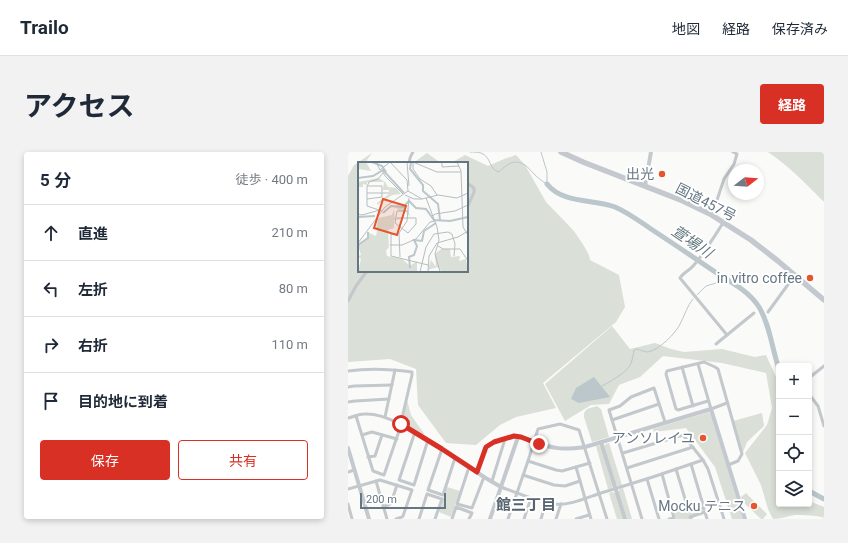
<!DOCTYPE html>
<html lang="ja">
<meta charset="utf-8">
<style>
:root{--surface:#fff;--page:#f2f2f3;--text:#1f2937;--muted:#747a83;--line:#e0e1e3;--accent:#d93025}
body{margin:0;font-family:Roboto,"Noto Sans JP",sans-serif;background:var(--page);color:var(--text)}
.controls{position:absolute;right:12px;bottom:12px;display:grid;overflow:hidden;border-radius:4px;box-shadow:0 2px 6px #0003}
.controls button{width:36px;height:36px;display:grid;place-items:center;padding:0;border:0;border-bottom:1px solid var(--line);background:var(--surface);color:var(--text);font:20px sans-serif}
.compass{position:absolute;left:380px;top:12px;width:36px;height:36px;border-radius:50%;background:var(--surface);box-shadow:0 2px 6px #0003;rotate:73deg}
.scale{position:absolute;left:12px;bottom:10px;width:86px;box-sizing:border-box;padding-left:4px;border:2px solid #657683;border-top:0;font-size:11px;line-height:14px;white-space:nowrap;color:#657683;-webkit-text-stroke:3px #fff;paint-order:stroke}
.stop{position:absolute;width:12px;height:12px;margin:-9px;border:3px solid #d93025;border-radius:50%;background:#fff}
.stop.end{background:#d93025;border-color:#fff;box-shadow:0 1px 4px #0008}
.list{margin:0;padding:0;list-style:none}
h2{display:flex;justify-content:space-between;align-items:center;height:52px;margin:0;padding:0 16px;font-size:17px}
h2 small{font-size:13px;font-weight:400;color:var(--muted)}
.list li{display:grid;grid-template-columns:26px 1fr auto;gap:12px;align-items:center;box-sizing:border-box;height:56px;padding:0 16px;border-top:1px solid var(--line)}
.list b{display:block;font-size:15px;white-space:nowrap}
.list em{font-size:13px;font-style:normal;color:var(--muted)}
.actions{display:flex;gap:8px;padding:12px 16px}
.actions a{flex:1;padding:9px 0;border:1px solid var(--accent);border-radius:4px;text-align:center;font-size:14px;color:var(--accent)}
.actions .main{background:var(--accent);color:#fff}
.icon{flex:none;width:22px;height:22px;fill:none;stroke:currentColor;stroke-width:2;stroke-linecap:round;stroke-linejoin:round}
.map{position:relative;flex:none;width:476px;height:367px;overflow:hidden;border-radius:4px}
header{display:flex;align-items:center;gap:24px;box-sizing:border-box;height:56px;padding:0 20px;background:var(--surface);border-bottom:1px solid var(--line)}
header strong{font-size:19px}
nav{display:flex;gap:22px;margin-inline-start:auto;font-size:14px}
.intro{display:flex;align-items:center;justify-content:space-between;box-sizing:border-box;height:96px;padding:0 24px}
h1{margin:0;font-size:28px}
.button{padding:10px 18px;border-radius:4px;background:var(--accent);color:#fff;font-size:14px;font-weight:700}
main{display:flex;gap:24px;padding:0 24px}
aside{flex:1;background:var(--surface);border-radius:4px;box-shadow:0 2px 6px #0003}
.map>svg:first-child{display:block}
</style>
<header>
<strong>Trailo</strong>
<nav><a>地図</a><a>経路</a><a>保存済み</a></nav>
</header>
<div class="intro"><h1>アクセス</h1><a class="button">経路</a></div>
<main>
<aside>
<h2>5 分<small>徒歩 · 400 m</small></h2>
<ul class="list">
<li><svg class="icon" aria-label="ahead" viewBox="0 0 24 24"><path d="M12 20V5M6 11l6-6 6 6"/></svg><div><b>直進</b></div><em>210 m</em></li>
<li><svg class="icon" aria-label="left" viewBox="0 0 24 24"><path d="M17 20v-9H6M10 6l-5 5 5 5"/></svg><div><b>左折</b></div><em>80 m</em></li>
<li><svg class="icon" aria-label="right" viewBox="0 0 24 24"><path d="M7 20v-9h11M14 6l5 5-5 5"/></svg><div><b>右折</b></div><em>110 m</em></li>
<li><svg class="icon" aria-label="arrive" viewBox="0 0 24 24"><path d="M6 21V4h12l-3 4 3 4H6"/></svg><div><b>目的地に到着</b></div></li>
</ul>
<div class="actions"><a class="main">保存</a><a>共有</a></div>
</aside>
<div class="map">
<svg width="476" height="367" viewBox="0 0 476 367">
<rect width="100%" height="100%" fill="#fafaf8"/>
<g fill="#dadfd7">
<path d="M420,0H476V50C458,32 441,14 420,0Z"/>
<path d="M24,1L17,11H11V119H119V11H103L117,3L140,14L156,7L168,3L177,13L198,50L226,79L236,94L241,103L242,108L271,123L277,155L268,170L195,231L208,256L168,265L152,273L128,293L98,291L70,253L68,217L42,207L0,210V24L6,13Z"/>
<path d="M79,1L93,11H65Z"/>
<path d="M264,174L282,197L307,191L323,197L336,200L374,197L407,205L418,203L428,225L431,235V352H461V348L466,351L476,355V366C469,363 455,363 447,363C440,364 433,367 425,367L420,357L413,333L397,301L419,273L424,256L418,221L374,211L315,204L292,225L271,233L261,252L243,253L217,269L197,232Z"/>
<path d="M59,248L63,263L72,276L76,281L75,283L54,270Z"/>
<path d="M249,254L253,257L261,285L244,290L236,265V261L239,257Z"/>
<path d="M361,260L363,262L395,367H384L367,315L338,276L306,280L305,277Z"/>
<path d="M414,261L416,274L399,290L395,300L385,269Z"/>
<path d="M261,291L274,333L270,334L268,333L256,294L258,292Z"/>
<path d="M251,293L253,295L265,334L264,336L260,337L248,294Z"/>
<path d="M99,335L112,339L103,365L91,360Z"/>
<path d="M275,336L284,367H279L270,340L272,337Z"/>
<path d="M264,340L267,341L275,367H269L261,341Z"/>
<path d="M398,341L419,362L415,367H413L395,350L393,345Z"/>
<path d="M337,351L340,362L357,356L358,359L342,367H328L324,355Z"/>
</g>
<path fill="#bbc7cb" d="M246,225L262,245L231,251L223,247L228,236Z"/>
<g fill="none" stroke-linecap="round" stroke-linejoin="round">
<g stroke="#bbc7cb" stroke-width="1">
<path d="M122,0C125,0 130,0 133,1C144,5 140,17 151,20C158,13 166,6 177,13C180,15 183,19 186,22C190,26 194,29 199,32V20L193,0"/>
<path d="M349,143L358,134L368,131L373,124"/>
<path d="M254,234C260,231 277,221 280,216C284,212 285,204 286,198L288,197C291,197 296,200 300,200C311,198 328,181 332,172C337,163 339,154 345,147"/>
</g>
<g stroke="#bbc7cb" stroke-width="5">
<path d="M199,32C215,52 245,47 267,55C281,61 294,71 306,79C329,94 351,109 373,124C387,132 402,141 411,155C422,173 424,197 431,217"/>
<path d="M461,339L476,347"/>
</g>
<g stroke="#c3c8cc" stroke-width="3">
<path d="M62,11C60,7 63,4 65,0"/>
<path d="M119,31L126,36V40L119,56"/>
<path d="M362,62L369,48L376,27L386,12L389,2L385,0"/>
<path d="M375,71C366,85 357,100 346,113C342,118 335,121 332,126L379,183"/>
<path d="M0,149L8,134L19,119"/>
<path d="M420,160L447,123"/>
<path d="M368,192L406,161"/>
<path d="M350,212L363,257L379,251"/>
<path d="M334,215L345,254"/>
<path d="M0,219C20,216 43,217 64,220V223L51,279L36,323L25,319L8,264"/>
<path d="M461,226L476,214"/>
<path d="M0,235L6,234L44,233"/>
<path d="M461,242L470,254L476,274"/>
<path d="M360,249L330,258L328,257L318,222L319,219L356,210L367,215L370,217L394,302L390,309L380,313"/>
<path d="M0,250L7,249L41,247"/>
<path d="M37,265L47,218"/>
<path d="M0,266C5,265 11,262 16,262C29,261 41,267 53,272"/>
<path d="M264,268L311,252"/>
<path d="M67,280L51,328L66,333L80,288"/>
<path d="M14,283L24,280L49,287"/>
<path d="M94,297L80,338L95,343L107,306"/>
<path d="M275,301L335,283L355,308L360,317L376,367"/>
<path d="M20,305L27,304L34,283"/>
<path d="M180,309L208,318L214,319L242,311"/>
<path d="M121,315L109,352L124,356L136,325"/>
<path d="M228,315L243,367"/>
<path d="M279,316L345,295"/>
<path d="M328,317L341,360L356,356L343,312"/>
<path d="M0,320L6,318"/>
<path d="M129,320C131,315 135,300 138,296C142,290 164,283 170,285"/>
<path d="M314,322L326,366L321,367"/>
<path d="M175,323L206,333L217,334L232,329"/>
<path d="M299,327L311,367"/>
<path d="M28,329L39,367"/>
<path d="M144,329L157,287"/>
<path d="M153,335C169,341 188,349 206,352C221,354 238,346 253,341C287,331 321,320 355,308"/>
<path d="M0,337L32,328L64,338L55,364L54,365L48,367"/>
<path d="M0,352L4,367"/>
<path d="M35,355L42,352L43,351L49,333"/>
<path d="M71,367L79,342L94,347L87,367"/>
<path d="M104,367L108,355L124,361L121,367"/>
<path d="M160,367L180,309L190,277L212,272L231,278L259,367"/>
<path d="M176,367L183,346"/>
<path d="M193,367L198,350"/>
<path d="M208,367L213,352"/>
<path d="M228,367L241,363"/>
<path d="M294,367L261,258L272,254L283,245L306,236L317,270"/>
<path d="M343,367L342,365L357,360L359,367"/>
</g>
<g stroke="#c3c9ce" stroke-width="4">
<path d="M297,34L303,0"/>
<path d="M53,272L94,297L136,325L153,335"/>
<path d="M253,290L277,367"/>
<path d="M0,296L21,367"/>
<path d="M142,367L170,285C176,285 182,289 188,291C208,297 216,298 237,295L363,257L397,367"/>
</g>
<path stroke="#c3c9ce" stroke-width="5.5" d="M213,0L235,10L335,49L362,62L403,88L430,109L476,148"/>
</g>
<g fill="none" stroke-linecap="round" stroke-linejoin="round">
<path stroke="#d93025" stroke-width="5" d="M53,272L94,297L129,320L138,295L146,290L166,284L173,285L191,292"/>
</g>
<g fill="#e4572e" stroke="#fff" stroke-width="1.5">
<circle cx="314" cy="22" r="4"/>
<circle cx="462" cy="126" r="4"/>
<circle cx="355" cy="286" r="4"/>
<circle cx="406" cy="354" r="4"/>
</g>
<g text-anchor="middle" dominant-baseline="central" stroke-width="4" stroke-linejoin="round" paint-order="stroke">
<g font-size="14" fill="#657683" stroke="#fff" text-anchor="end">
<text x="306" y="22">出光</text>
<text x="454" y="126">in vitro coffee</text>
<text x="347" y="286">アンソレイユ</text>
<text x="398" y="354">Mocku テニス</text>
</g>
<g font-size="14" fill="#657683" stroke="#fff">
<text transform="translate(358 50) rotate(27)">国道457号</text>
</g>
<g font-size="15" font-style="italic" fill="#60757c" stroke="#fff">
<text transform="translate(344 90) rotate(34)">萱場川</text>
</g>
<g font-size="15" font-weight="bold" fill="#57646e" stroke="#fff">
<text x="178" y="353">館三丁目</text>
</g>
</g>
<g transform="translate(10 10)">
<rect width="110" height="110" fill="#fafaf8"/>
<path d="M0,0H8L13,9L1,7L0,11ZM21,16L27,20L30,25L38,26L43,32L34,33L19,43V41L31,32V28H25L26,20H9V23L5,22V25H0V20ZM49,42L47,48L49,49L50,45L52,55L48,50L39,49L45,47L40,48L38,45L36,47L37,56H49L36,58V66L30,68L31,85L28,89L29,94L44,97L52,104L59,99V110H0L3,97L0,94L3,93L0,83L9,76V70L18,74L19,69L17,65H19L20,56L34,53L37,44L40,43L45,45ZM83,87H92L93,95L102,94L101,99L108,97L110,110H84L80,105L70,108L73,98L78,105L77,92Z" fill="#dadfd7"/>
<path fill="none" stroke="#bbc7cb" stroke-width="2" d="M14,0L24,4L28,10M53,0L52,7L65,23V29L80,42L82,58M0,16L15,14L25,8L46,31M25,51L33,44L45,45L51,39L58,46L68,47L76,58L92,59L110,55M0,55L17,54M0,83L10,76V70M52,106L51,95L56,93L59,84L56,78L64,79L66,69L78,61"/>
<path fill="none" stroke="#b5bdc2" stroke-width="1" d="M18,0L22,8L32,0M49,0L51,24M55,0L79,10H103M84,0V5L101,4M99,0L103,9L105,65L110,73M55,1V7L62,17L73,24L79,33M24,8L27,14L45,32M50,29L64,37M9,31H31M47,33L56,37H64M68,36L79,65L81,78L77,92L82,110M9,37L24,35V24H9M64,37L80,33L99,36L110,31M24,49L9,44V25L11,20L20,17L25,11M0,52L4,53L22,48M75,54L77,52L97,49L110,43M39,56H58V62L50,71L37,61L39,49H49M41,72H33V94L70,103M0,81L27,45L50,29L49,18L32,0M32,83H44L58,77L72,60L77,59M80,84L85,87H102L110,99M42,95L41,71L49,59L51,36M62,110L68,85L76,72L90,70L94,72L97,82L96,94M70,110L71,94L79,81L100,75L110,69"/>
<path fill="#e4572e" fill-opacity="0.15" stroke="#e4572e" stroke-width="2" d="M25,37L48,44L39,73L16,66Z"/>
<rect width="110" height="110" fill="none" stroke="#657683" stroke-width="2"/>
</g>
</svg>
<div class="controls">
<button>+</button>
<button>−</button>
<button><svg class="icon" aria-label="locate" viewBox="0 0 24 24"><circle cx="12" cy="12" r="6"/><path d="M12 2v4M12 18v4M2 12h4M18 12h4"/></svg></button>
<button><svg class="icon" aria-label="layers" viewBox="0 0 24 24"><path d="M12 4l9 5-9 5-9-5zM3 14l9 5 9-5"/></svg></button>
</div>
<svg class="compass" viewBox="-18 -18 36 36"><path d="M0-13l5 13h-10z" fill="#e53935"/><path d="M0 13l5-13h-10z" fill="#747a83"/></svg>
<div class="scale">200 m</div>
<div class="stop" style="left:53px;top:272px"></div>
<div class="stop end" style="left:191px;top:292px"></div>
</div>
</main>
